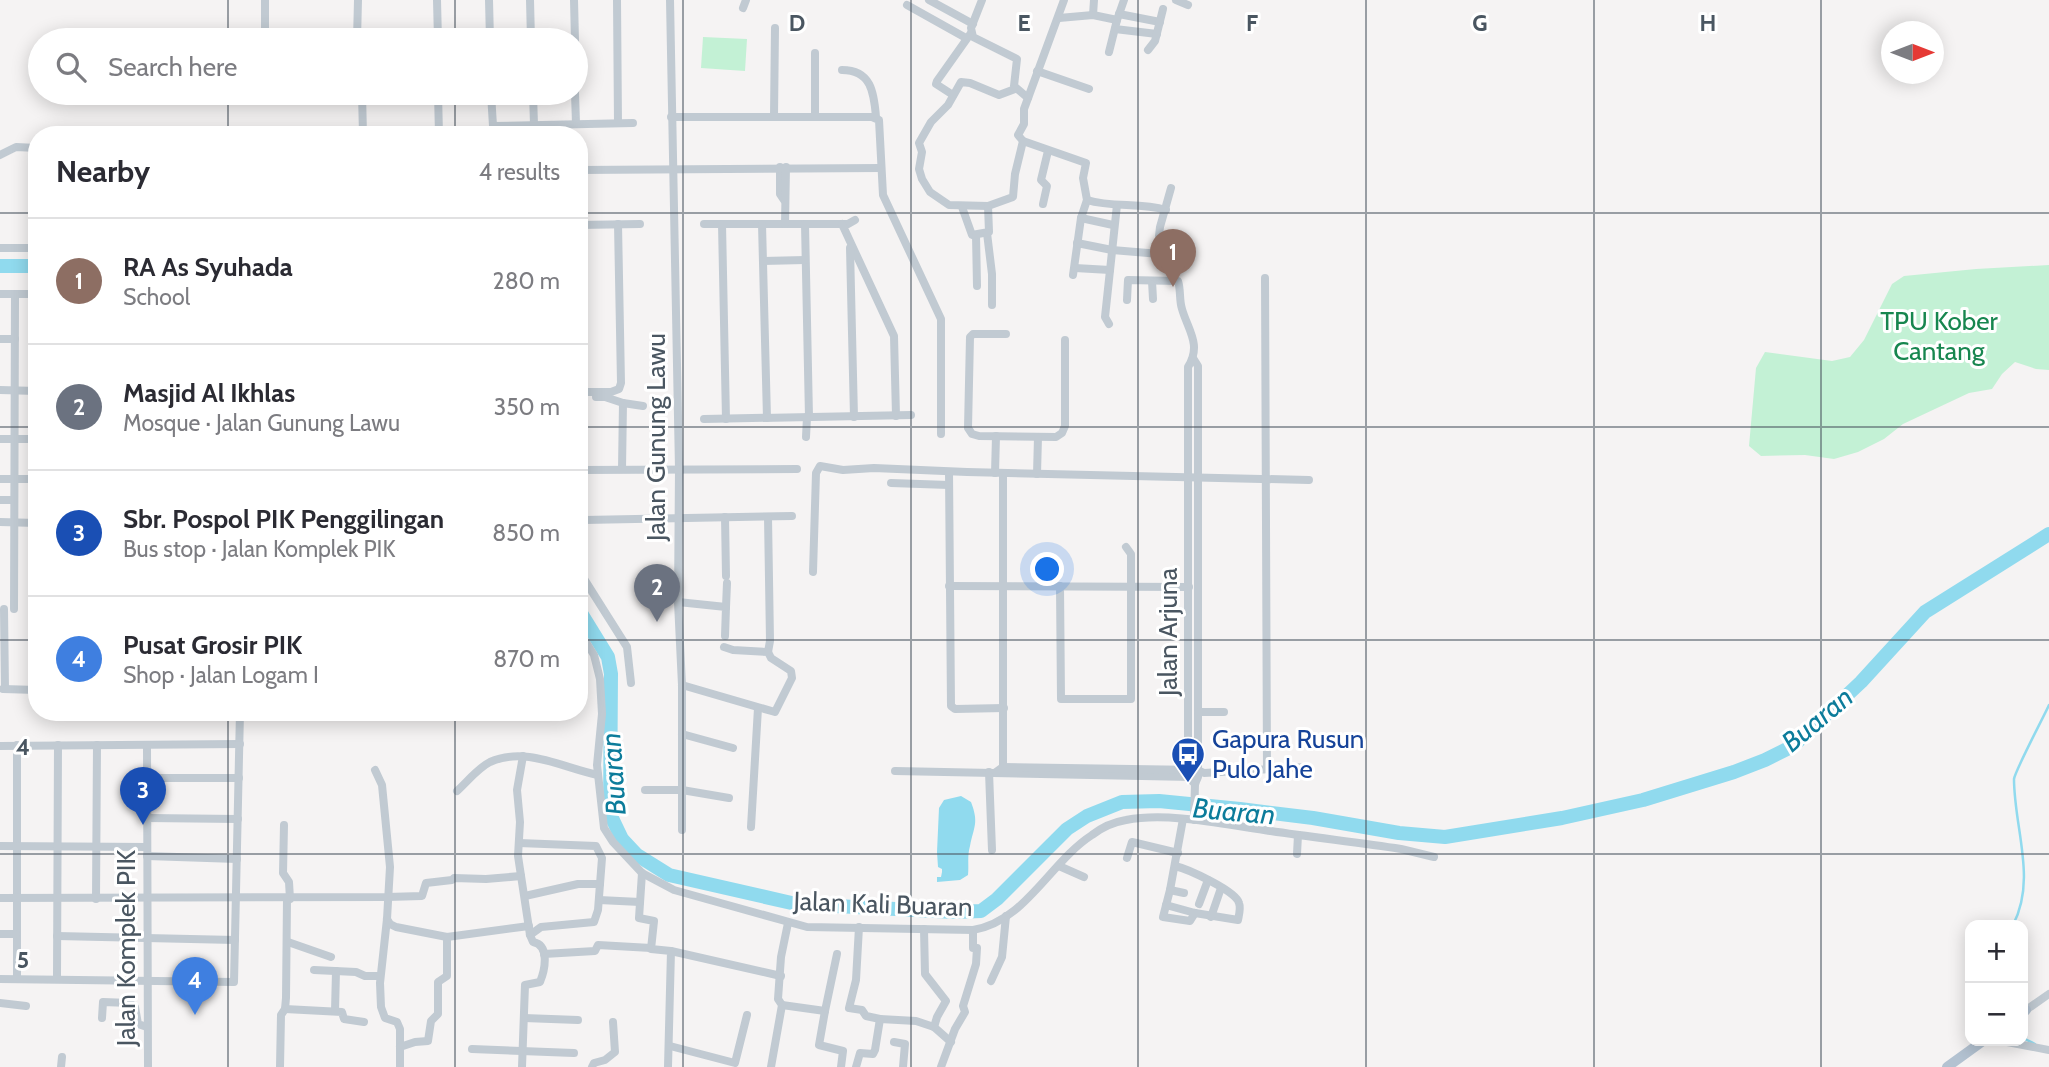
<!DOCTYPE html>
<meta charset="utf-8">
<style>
:root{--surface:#fff;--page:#f7f7f7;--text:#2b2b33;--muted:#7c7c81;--line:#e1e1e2;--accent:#1a73e8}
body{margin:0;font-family:Cabin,sans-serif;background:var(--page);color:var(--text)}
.controls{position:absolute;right:21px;bottom:21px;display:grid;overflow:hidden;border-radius:14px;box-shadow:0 4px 18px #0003}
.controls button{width:63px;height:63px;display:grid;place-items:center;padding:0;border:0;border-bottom:2px solid var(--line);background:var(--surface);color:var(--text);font:35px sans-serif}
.compass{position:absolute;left:1881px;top:21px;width:63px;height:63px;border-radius:50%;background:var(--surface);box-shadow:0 4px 18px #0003;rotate:90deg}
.you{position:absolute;left:1048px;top:570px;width:24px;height:24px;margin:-18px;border:5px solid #fff;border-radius:50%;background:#1a73e8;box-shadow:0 0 0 10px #1a73e833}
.badge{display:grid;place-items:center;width:46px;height:46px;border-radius:50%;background:var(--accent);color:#fff;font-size:23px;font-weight:700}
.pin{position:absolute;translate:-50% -58px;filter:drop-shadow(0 2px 4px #0008)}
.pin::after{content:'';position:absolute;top:37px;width:24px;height:21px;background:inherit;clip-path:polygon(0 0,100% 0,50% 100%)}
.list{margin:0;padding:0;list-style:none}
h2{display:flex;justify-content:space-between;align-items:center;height:91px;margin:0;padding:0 28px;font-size:30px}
h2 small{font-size:23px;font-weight:400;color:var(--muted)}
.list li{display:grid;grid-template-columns:46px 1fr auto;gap:21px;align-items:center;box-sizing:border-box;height:126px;padding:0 28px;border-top:2px solid var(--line)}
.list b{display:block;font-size:26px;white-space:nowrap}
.list p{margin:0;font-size:23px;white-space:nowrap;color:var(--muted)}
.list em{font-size:23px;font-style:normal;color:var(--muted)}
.icon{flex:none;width:38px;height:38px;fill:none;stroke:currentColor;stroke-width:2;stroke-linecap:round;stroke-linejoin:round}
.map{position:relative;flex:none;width:2049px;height:1067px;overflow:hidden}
.search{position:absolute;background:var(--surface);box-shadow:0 4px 18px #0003;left:28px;top:28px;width:560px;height:77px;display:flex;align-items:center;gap:18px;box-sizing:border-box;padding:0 24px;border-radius:38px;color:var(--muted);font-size:26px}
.panel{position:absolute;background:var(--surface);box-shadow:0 4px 18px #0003;left:28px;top:126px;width:560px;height:595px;border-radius:28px}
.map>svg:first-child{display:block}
</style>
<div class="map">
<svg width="2049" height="1067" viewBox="0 0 2049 1067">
<rect width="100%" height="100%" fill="#f5f3f3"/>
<g fill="#c3f1d5">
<path d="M703,37L747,39L745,71L701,68Z"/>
<path d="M2049,265V370L2036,369L2015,362L2002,374L1992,389L1969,393L1903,424L1884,439L1858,452L1834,459L1805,455L1761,456L1749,446L1756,368L1765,352L1832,361L1850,357L1864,340L1892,284L1904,276L1976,269Z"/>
</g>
<path fill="#90daee" d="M961,796L971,802C979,823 974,826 970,846C967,856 969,865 968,875L960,880L937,882V877H941L942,872V869L938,867L937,852L939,808L944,800Z"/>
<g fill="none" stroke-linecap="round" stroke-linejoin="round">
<g stroke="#90daee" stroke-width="2.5">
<path d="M2013,925C2037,879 2014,828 2014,779C2015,771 2043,718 2049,705"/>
<path d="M2023,1038L2035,1044"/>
</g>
<g stroke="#90daee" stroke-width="14">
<path d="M0,266H37"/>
<path d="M579,610L608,657L611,674L610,814L622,839L637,855L669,875L796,904L955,912L981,911L997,899L1067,829L1087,816L1122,802L1159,801L1240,809L1313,818L1399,833L1445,837L1562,818L1643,800L1734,772L1765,760L1793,746L1861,682L1925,612L2049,534"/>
</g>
<g stroke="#c1cad2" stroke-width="8">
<path d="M265,0V40"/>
<path d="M437,0L438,40"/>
<path d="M489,0L490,40"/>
<path d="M530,0L531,40"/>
<path d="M574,0L575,40"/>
<path d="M617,0L618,123"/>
<path d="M670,0L679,469L678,602L682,685V830"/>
<path d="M929,0L973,24"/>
<path d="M982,0L971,28L973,37L1017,59L1014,86L1028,98"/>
<path d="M1176,0L1188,5"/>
<path d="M907,5L966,38"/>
<path d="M743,8L746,0"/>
<path d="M1119,14L1160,22"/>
<path d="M1093,15L1094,0"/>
<path d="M1059,18L1093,15L1117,20"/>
<path d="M1115,29L1157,34"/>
<path d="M357,40L358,0"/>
<path d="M1148,50L1155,41L1163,9"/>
<path d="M1109,52L1117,20L1124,0"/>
<path d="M815,53V116"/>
<path d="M842,70C871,70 874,92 876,117"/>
<path d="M1037,71L1089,89"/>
<path d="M1015,89L999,95L970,83L961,82L948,105L931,122L919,143L922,152L919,169L922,179L930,192L949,205L988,206L1013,197L1015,174L1023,141L1018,135L1024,124V109L1064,0"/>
<path d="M362,93L363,135"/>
<path d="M438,93L439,135"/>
<path d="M491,93L493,126L633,123"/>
<path d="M533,93L534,125"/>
<path d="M575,93L576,124"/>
<path d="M953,95L936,84L937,81L971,33"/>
<path d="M774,116L775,28"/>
<path d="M671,117H872L879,120L883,195L941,319V434"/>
<path d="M1023,141L1086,163L1083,178L1087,200L1081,218L1073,275"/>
<path d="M0,155L16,147L37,148"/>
<path d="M780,167V194L784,200"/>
<path d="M579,170L881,168"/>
<path d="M1171,188L1160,227L1159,236L1162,241L1160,260L1164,263L1185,262"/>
<path d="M1087,200C1113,208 1140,202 1166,210"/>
<path d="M1043,204L1047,186L1041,180L1048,151"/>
<path d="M962,207L972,235L989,232L988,206"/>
<path d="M1081,218L1113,225"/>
<path d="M704,224H848L855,220"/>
<path d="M722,224L726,419"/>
<path d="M762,224L767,418"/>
<path d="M785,224L786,167"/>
<path d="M805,224L809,417"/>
<path d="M842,224L894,336L896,416"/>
<path d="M579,225L640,224"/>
<path d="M987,233L992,274V305"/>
<path d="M976,235L977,286"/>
<path d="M1077,243L1112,250L1160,254"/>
<path d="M0,248H37"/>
<path d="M850,248L854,417"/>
<path d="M763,261L805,260"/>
<path d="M1075,268L1110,270"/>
<path d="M1265,278L1267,769"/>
<path d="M1152,281L1153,299"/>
<path d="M0,294H37"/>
<path d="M1127,300L1128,280L1178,281C1181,290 1179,300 1182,309C1188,330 1202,345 1188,367V777L1195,784"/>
<path d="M1109,324L1105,317L1117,205"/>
<path d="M1006,334H973L970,337L968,428L972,434L979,436L1056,437L1062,433L1065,426V340"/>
<path d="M0,339H15"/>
<path d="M1193,358L1198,366V777L1195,784L1194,820"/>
<path d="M0,390L37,391"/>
<path d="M579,392H611L619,389L621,383L618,224"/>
<path d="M596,397H605L623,403L622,469"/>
<path d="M623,403L643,406"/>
<path d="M704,419L911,415"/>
<path d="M806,437L807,417"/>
<path d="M0,439H37"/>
<path d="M579,470L797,469"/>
<path d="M949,472L951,706L955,709L1004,708"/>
<path d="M995,473L996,436"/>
<path d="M1003,473V772"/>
<path d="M1037,474L1038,437"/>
<path d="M0,479H37"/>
<path d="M891,483L949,485"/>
<path d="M0,500H14"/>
<path d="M725,517L726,576"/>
<path d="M584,520L792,516"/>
<path d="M0,522L37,523"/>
<path d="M579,571L627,647L631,683"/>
<path d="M813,572L816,473L820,466L843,470L874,468L967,472L1309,480"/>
<path d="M949,586L1189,587"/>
<path d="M1060,586L1061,699H1131V554L1126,547"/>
<path d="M678,602L726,607L725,636"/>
<path d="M726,607L727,583"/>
<path d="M4,609L5,689"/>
<path d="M14,609L15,294"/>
<path d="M33,609L37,673"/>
<path d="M579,631L594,655L600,679L602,714L597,765L604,828L613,842L642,873L674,890L807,927L973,930C1025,922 1050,862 1092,835C1101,828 1114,822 1126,820C1167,812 1222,824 1264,830C1309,837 1355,842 1401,849L1434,857"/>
<path d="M768,652L770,641L768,517"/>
<path d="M682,685L775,712L792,678L791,671L771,658L768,652L733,650L724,647"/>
<path d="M3,689L37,690"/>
<path d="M1198,712H1224"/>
<path d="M682,734L733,748"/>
<path d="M17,745V979"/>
<path d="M147,745L148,1067"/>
<path d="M0,746L240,744"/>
<path d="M375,770L382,785L390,867L387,919L380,983L381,1007L385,1018L397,1022L400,1029V1067"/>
<path d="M895,771L1192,777"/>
<path d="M989,772L992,850"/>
<path d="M996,772L1003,767L1198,770L1204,773L1306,767"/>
<path d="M147,778H239"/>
<path d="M645,790H682L729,798"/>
<path d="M457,791C467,782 478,768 490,762C526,746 563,768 598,775"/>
<path d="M147,818L238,819"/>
<path d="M1183,819L1170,890L1163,917L1190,921L1195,913"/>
<path d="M284,825L283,873L289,882L290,899"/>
<path d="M751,827L758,708"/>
<path d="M519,843L596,846L602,858L600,884H578L525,896"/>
<path d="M0,846L147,847"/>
<path d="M1297,854L1298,835"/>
<path d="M147,856L237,859"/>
<path d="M1127,858L1132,842L1178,853"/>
<path d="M1059,866L1084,877"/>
<path d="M642,873L639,918L654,921L651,949L671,951L668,1067"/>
<path d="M1170,890L1184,893"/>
<path d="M0,898L387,897L422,896L426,883L452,880L454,878L486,879L521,876"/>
<path d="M96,899L97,745"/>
<path d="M599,900L640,902"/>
<path d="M1199,904L1208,880"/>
<path d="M1166,905L1195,913L1238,920C1239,915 1241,908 1239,903C1236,891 1188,869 1175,866"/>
<path d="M1211,917L1221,888"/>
<path d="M387,919L390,924L396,927L447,937L529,926"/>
<path d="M859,927L856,980L849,1008L862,1010L866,1016L880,1019"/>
<path d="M924,929L925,974L946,1001L937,1017L934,1027"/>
<path d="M0,934H16"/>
<path d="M530,935L541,927L594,922L598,910L600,884"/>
<path d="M57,936L235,940"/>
<path d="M288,942L331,957"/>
<path d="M671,951L781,976"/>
<path d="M544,954L595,951L598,945L651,948"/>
<path d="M314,970L356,972L365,976H380"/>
<path d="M57,978L58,745"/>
<path d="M0,979L234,982L240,712"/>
<path d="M991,981L1002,957L1006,916"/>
<path d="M0,1003L26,1006"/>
<path d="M782,1005L825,1011L837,954"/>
<path d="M285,1009L342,1012L344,1019L364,1022"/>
<path d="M2026,1010L2049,994"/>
<path d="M335,1011L336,971"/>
<path d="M825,1011L819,1045L843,1051L841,1067"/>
<path d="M102,1018L103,1002L130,1003L135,1007L138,1024L147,1027"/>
<path d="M524,1018L578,1020"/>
<path d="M2002,1041L2049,1050"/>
<path d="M894,1042L905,1044L903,1067"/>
<path d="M670,1046L735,1063L747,1015"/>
<path d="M400,1047L415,1042L428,1041L431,1021L438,1014V982L447,976V937"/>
<path d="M472,1049L574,1053"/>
<path d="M61,1067L62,1057"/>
<path d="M280,1067L281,1015L285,1009L286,998L287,899"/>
<path d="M522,1067L525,985L540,982C545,970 550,945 533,942L530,935L518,856L520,822L517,790L523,756"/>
<path d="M592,1067L594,1063L605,1060L615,1052L613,1022"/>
<path d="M771,1067L782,1005L778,999L781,957L788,923"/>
<path d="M856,1067L860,1053L873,1054L875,1050L880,1019L916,1021L934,1027L951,1042"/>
<path d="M941,1067L955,1029L965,1012L963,1006L976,964L977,948H973V930"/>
</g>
<g stroke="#b3c2d1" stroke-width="10">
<path d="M2023,1013L2026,1010"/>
<path d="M1947,1067L1983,1041"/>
</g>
</g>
<path fill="none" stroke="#4a5661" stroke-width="2" stroke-opacity="0.55" d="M228,0V40M455,0V40M683,0V1067M911,0V1067M1138,0V1067M1366,0V1067M1594,0V1067M1821,0V1067M228,93V135M455,93V135M0,213H37M579,213H2049M0,427H37M579,427H2049M0,640H37M579,640H2049M228,712V1067M455,712V1067M0,854H2049"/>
<defs>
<g id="bus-pin" transform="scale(1.75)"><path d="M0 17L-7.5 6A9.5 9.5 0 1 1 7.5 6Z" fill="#1a4fb4" stroke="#fff"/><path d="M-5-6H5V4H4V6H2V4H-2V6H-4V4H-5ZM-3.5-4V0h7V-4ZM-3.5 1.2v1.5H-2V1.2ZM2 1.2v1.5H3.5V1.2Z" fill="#fff"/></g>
</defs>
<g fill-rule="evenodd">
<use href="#bus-pin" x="1188" y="754"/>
</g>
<g text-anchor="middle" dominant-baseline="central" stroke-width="6" stroke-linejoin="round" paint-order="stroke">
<g font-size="26" fill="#17864f" stroke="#fff">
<text x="1939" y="321">TPU Kober<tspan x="1939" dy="30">Cantang</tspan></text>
</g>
<g font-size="26" fill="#4a5661" stroke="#fff">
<text transform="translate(656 437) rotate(-90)">Jalan Gunung Lawu</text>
<text transform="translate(1168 632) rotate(-90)">Jalan Arjuna</text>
<text transform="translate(883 904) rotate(2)">Jalan Kali Buaran</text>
<text transform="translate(126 948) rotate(-90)">Jalan Komplek PIK</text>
</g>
<g font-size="26" fill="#164399" stroke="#fff" text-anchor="start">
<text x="1212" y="739">Gapura Rusun<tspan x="1212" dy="30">Pulo Jahe</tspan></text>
</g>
<g font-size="28" font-style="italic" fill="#0c7c9b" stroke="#fff">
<text transform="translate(1817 719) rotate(-40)">Buaran</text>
<text transform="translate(613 774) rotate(-94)">Buaran</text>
<text transform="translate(1234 811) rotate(5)">Buaran</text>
</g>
</g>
<g font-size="23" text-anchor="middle" font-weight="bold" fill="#4a5661" stroke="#fff" stroke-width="6" stroke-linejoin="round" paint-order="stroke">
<text x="797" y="31">D</text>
<text x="1024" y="31">E</text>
<text x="1252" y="31">F</text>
<text x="1480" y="31">G</text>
<text x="1708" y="31">H</text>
<text x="23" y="755">4</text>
<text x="23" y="968">5</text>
</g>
</svg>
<div class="controls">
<button>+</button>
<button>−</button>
</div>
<svg class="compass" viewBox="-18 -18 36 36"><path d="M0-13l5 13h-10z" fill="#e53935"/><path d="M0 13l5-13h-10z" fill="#7c7c81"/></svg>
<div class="you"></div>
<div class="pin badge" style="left:1173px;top:287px;background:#8d6e63">1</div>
<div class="pin badge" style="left:657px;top:622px;background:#6b7280">2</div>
<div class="pin badge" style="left:143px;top:825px;background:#1a4fb4">3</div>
<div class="pin badge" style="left:195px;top:1015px;background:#3f7fe0">4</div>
<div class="search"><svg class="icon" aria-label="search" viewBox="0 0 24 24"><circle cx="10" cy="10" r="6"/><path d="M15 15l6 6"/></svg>Search here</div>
<section class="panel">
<h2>Nearby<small>4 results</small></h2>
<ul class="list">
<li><span class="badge" style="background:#8d6e63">1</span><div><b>RA As Syuhada</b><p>School</p></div><em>280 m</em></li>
<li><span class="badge" style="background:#6b7280">2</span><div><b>Masjid Al Ikhlas</b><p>Mosque · Jalan Gunung Lawu</p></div><em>350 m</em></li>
<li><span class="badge" style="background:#1a4fb4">3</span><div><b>Sbr. Pospol PIK Penggilingan</b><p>Bus stop · Jalan Komplek PIK</p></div><em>850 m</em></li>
<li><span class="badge" style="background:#3f7fe0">4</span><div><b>Pusat Grosir PIK</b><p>Shop · Jalan Logam I</p></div><em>870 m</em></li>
</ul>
</section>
</div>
